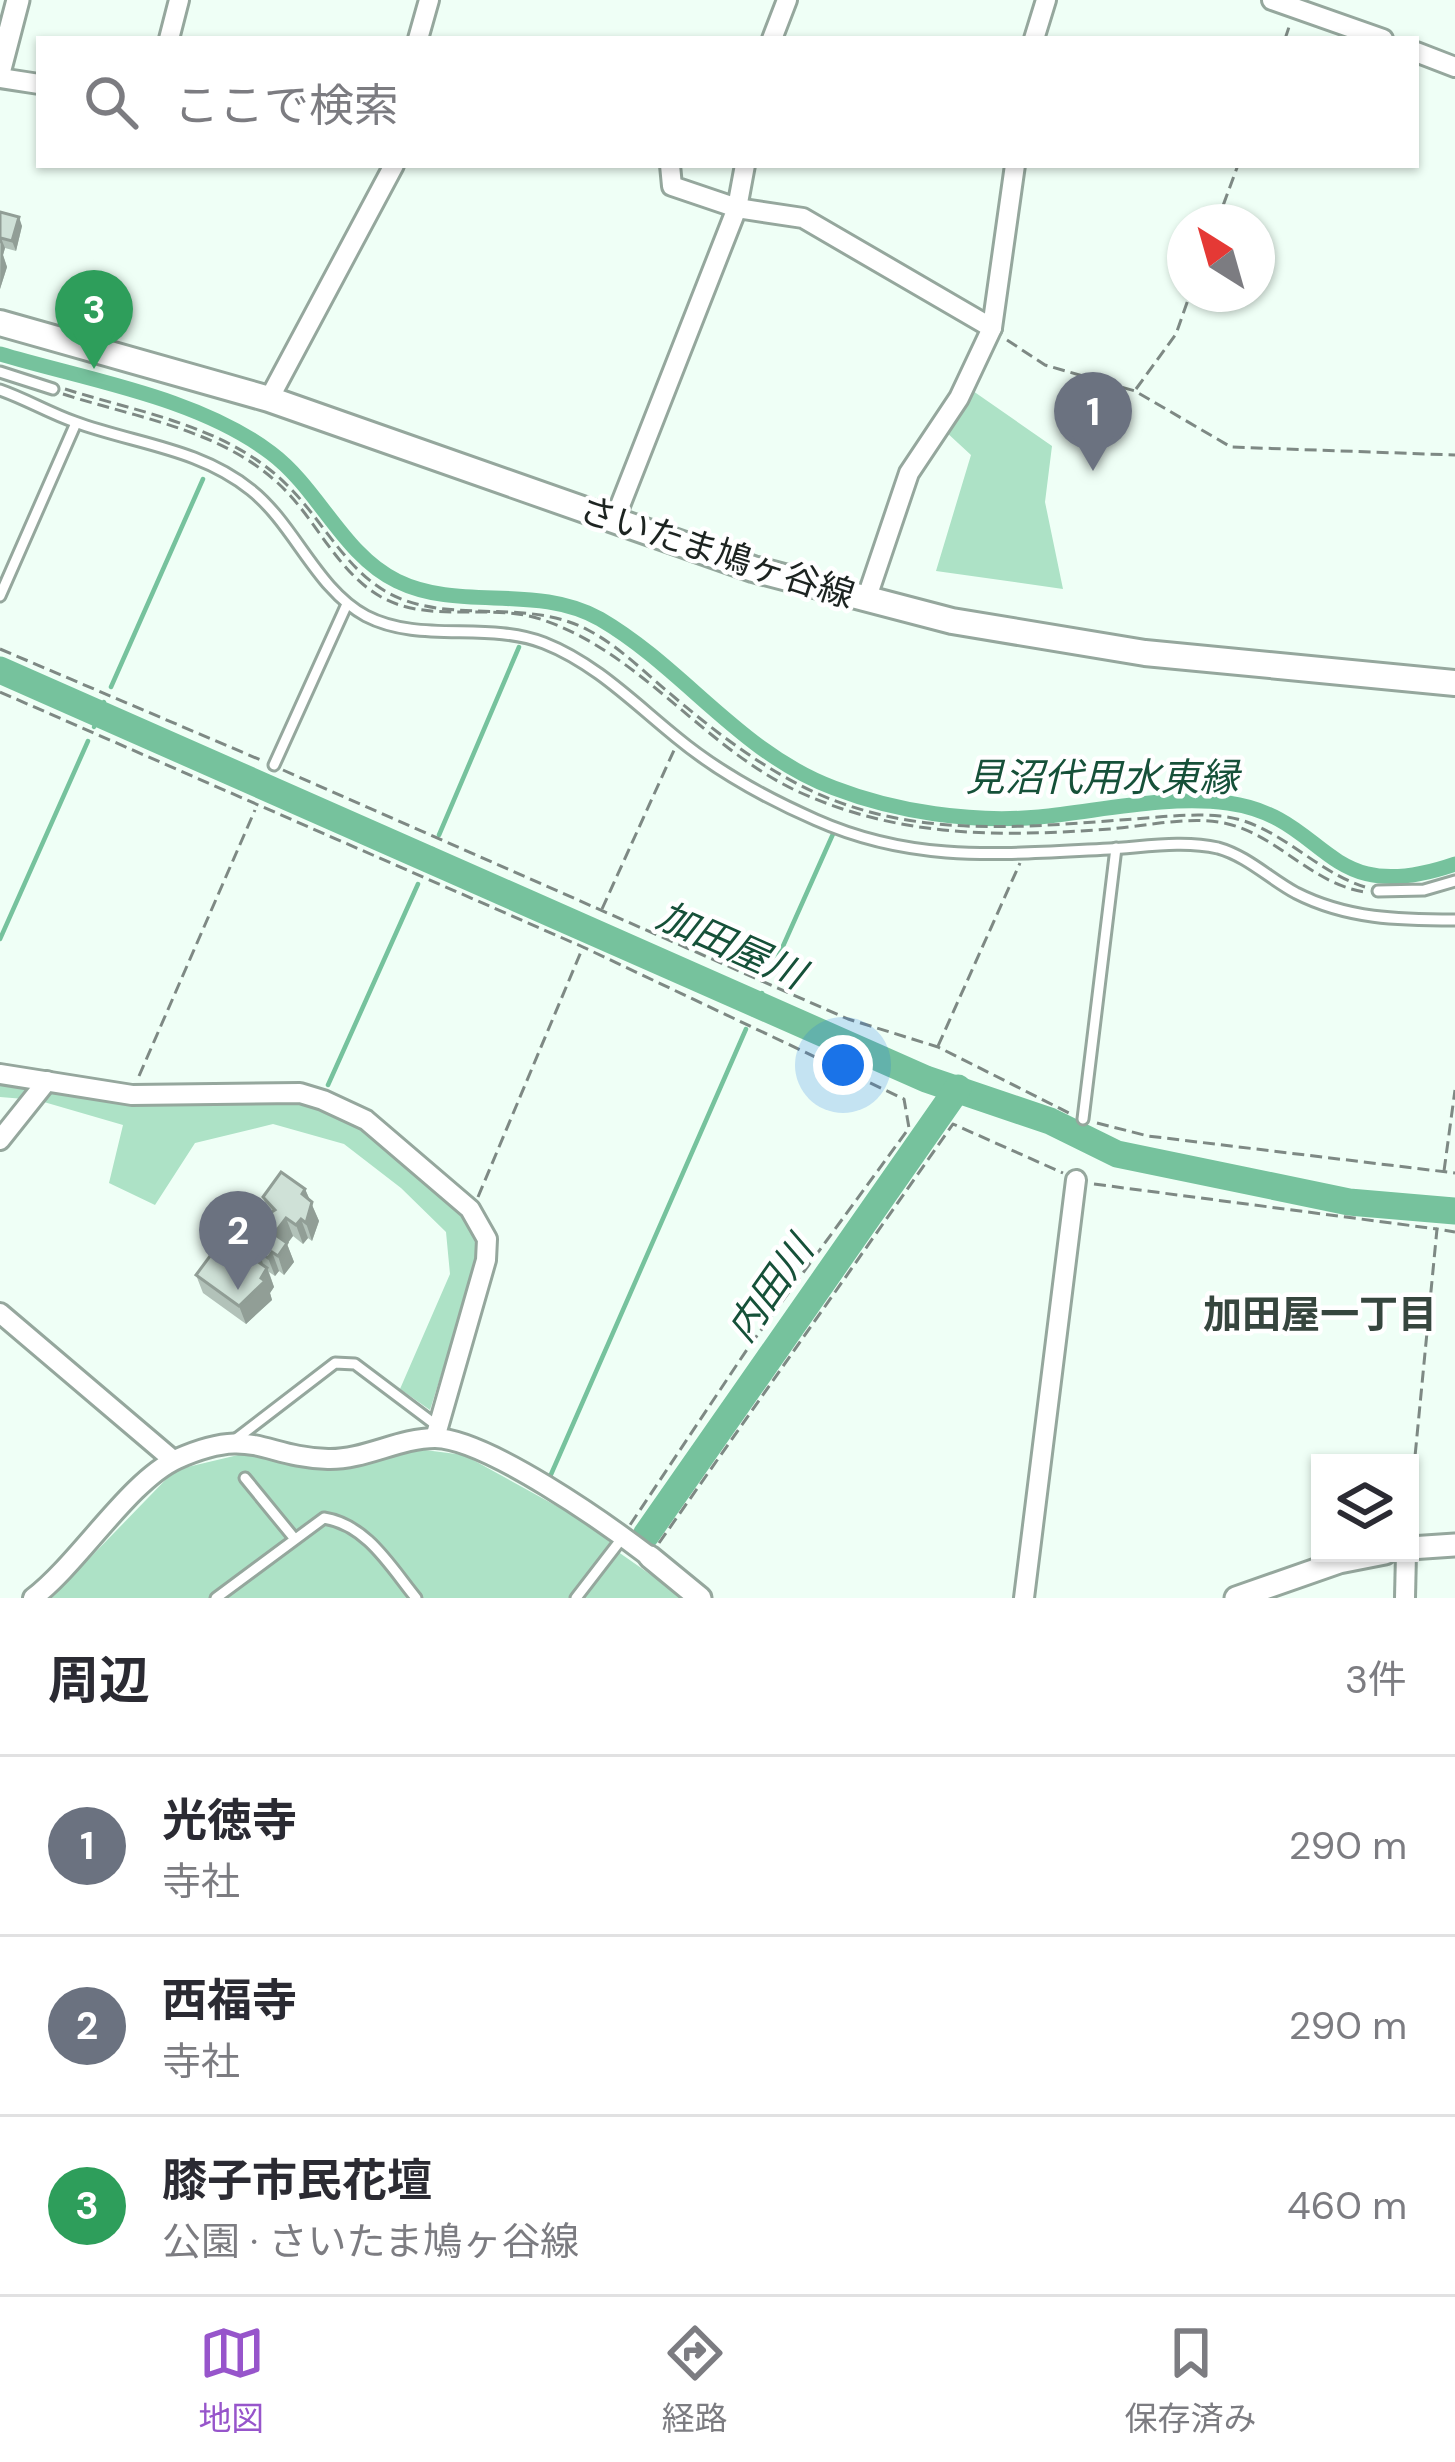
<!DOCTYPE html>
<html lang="ja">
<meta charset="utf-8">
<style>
:root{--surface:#fff;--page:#f2f2f3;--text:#2b2b33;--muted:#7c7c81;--line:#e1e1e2;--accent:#9755cb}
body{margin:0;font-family:"DM Sans","Noto Sans JP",sans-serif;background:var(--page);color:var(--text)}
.controls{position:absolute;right:36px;bottom:36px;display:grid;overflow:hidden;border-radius:0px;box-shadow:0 3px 9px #0004}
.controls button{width:108px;height:108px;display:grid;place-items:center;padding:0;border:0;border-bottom:3px solid var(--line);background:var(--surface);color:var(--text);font:60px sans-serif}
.compass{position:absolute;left:1167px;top:204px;width:108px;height:108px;border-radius:50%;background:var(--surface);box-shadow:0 3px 9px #0004;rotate:323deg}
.you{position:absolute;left:843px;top:1065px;width:42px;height:42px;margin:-30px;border:9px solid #fff;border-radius:50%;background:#1a73e8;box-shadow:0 0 0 18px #1a73e833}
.badge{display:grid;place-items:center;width:78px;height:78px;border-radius:50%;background:var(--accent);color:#fff;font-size:39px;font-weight:700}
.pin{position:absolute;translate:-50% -99px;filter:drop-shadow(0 3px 6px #0008)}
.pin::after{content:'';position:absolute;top:63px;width:42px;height:36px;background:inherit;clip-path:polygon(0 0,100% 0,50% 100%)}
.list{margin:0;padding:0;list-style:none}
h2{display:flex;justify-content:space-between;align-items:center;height:156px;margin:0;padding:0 48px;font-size:51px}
h2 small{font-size:39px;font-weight:400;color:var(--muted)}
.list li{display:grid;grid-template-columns:78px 1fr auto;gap:36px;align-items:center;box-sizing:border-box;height:180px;padding:0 48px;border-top:3px solid var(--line)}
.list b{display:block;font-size:45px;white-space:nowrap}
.list p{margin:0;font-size:39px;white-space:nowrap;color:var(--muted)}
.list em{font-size:39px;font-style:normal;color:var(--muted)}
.icon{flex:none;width:66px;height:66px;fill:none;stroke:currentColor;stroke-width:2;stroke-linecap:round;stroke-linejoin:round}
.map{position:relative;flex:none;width:1455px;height:1598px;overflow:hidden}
.search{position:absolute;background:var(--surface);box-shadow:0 3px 9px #0004;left:36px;right:36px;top:36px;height:132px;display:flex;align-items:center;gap:30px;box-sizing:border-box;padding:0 42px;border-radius:0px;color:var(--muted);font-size:45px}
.sheet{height:696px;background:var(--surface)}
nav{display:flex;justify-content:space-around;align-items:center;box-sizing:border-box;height:168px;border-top:3px solid var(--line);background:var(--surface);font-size:33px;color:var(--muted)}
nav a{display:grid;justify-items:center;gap:6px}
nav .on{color:var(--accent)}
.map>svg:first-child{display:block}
</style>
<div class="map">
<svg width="1455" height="1598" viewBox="0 0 1455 1598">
<rect width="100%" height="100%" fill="#effff6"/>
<g fill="#ade2c6">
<path d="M973,391L1052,446L1045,502L1063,589L936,571L971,455L945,431Z"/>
<path d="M0,1081L302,1100L375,1135L431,1180L477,1229L481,1248L430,1410L400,1389L450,1274L446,1232L401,1188L344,1144L273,1124L195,1143L155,1205L109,1183L123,1125L37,1100L0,1097Z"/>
<path d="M417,1449L464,1455L602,1531L614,1549L684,1598H51L175,1470L259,1450L307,1466L346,1468Z"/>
</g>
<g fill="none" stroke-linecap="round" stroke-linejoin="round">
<g stroke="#76c29d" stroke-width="4.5">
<path d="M111,687L203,479"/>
<path d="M94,727L104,702"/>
<path d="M439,835L519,647"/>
<path d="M424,869L433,849"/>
<path d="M0,939L88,741"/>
<path d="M771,973L833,834"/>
<path d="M752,1014L762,993"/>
<path d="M328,1085L418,884"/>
<path d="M549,1479L746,1029"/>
</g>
<path stroke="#76c29d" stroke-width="15" d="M0,354C87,380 197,397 271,453C319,489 343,555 397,581C460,612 536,583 600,619C684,668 740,753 834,788C896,812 972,823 1039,817C1100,811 1167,795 1228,803C1331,817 1322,910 1455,864"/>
<g stroke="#76c29d" stroke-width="27">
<path d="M0,670L926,1079L1050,1121L1117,1154L1349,1202L1455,1211"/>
<path d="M646,1535L958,1088"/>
</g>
<g stroke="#95a79d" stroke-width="15">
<g id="service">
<path d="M0,372L53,389"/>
<path d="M0,390C26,399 49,413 75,422C135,444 199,448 251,490C295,525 316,589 366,616C420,644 487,621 544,643C595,663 634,703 676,737C717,771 768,799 816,820C915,864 1004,854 1109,849C1144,847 1183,840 1218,848C1247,856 1270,879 1296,893C1347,919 1399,920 1455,920"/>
<path d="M0,596L76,423"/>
<path d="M274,765L347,604"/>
<path d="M1378,891L1424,890L1455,881"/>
<path d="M1083,1119L1116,848"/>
<path d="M236,1439L335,1363L355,1364L436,1425"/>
<path d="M245,1478L294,1538"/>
<path d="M216,1598L324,1518C367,1525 390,1566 416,1598"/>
<path d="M576,1598L623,1537"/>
</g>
</g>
<g stroke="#95a79d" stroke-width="24">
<g id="minor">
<path d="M1272,0L1383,39"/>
<path d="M169,39L179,0"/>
<path d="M418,39L429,0"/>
<path d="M772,39L787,0"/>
<path d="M1034,39L1046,0"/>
<path d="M1416,52L1455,67"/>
<path d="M0,78L39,84"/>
<path d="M670,165L672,186L737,208L803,218L992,328"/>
<path d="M269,399L394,165"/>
<path d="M614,521L737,208L745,165"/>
<path d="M866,600L909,473L959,398L992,328L1015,165"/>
<path d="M0,1074L132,1095L300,1093L323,1100L366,1120L470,1209L487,1239L486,1260L435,1438"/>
<path d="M0,1140L47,1081"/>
<path d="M0,1313L173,1460"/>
<path d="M33,1598C79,1563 129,1481 177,1459C253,1425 262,1457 328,1459C364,1460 399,1438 435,1438C487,1439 607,1524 650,1557"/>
<path d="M1024,1598L1076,1180"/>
<path d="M1405,1598L1406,1553"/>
</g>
</g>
<g stroke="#95a79d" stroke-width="27">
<g id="tertiary">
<path d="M0,69L18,0"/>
<path d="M1410,1548L1455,1545"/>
<path d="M650,1557L700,1598"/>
<path d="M1236,1598L1339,1562L1385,1553"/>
</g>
</g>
<g stroke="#95a79d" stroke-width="30">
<path id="secondary" d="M0,323L269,399L753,569L952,621L1145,653L1455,683"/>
</g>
<g stroke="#7e8984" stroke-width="3" stroke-dasharray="12 6" stroke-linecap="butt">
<path d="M1285,39L1290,24"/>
<path d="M1217,222L1238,165"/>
<path d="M1007,340L1045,365L1135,391L1231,447L1455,455"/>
<path d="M65,389C141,413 228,426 287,485C321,518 344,567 385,591C446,627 524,596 588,630C617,645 642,670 667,691C714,731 760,767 816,793C915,837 1016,828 1120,820C1153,818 1187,813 1220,816C1276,821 1313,871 1365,887"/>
<path d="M1136,389L1176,334L1190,294"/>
<path d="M63,394C140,419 227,430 286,491C318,524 340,575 383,598C432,624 492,602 543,620C641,653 705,749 799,792C901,838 1000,837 1110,829C1144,826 1185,817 1219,822C1275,831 1310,884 1365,892"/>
<path d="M0,649L263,761"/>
<path d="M0,692L583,947L904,1099L909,1128L748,1348L630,1525"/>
<path d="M283,770L848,1019L938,1047L1071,1114"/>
<path d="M602,909L675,748"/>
<path d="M938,1046L1020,863"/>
<path d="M139,1076L255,810"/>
<path d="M1097,1123L1148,1136L1455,1173"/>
<path d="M1444,1171L1455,1090"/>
<path d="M1094,1184L1437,1229"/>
<path d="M478,1197L583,947"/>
<path d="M1410,1508L1437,1229L1455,1232"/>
<path d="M659,1543L953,1124L1063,1173"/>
</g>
<use href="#service" stroke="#fff" stroke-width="9"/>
<use href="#minor" stroke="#fff" stroke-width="18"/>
<use href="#tertiary" stroke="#fff" stroke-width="21"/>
<use href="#secondary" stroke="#fff" stroke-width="24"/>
</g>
<g fill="#b2c2b9">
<path d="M0,212L22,226L16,251L5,248L3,255L7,267L0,289Z"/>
<path d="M281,1172L305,1189L319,1221L312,1241L308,1238L303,1244L293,1236L287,1244L294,1262L284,1275L279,1271L275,1276L269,1272L274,1287L270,1293L272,1300L246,1324L203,1293L196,1275L236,1221L248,1231L247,1229L257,1214L262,1218L269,1214L263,1197Z"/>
</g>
<g fill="#919e96">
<path d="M19,217L22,226L16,251L12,241Z"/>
<path d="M1,238L5,248L3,255L7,267L0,289Z"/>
<path d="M305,1189L319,1221L312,1241L306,1223L302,1194Z"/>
<path d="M286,1218L293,1236L287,1244L294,1262L284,1275L278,1256L274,1234Z"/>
<path d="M301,1219L308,1238L303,1244L296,1225Z"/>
<path d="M257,1244L263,1264L254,1273L247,1254Z"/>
<path d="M272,1252L279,1271L275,1276L268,1258Z"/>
<path d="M267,1268L274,1287L270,1293L272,1300L246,1324L239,1306Z"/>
</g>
<g fill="#cfe1d7" stroke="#919e96" stroke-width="3">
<path d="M0,212L19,217L12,241L1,238L0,243Z"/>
<path d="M281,1172L305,1189L302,1194L312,1202L306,1223L301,1219L296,1225L286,1218L274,1234L287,1243L278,1256L272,1252L268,1258L258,1251L264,1243L247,1229L257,1214L262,1218L275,1210L263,1197Z"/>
<path d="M236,1221L255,1238L257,1244L247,1254L267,1268L261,1278L265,1281L239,1306L196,1275Z"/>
</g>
<g text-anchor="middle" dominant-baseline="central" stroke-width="9" stroke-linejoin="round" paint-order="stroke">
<g font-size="36" fill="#1d2421" stroke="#fff">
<text transform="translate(717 552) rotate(18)">さいたま鳩ヶ谷線</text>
</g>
<g font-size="39" font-style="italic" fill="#165139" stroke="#fff">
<text x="1102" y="777">見沼代用水東縁</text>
<text transform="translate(731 945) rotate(24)">加田屋川</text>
<text transform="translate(770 1289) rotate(-55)">内田川</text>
</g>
<g font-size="39" font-weight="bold" fill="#36463e" stroke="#fff">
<text x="1320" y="1314">加田屋一丁目</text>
</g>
</g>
</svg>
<div class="controls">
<button><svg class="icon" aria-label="layers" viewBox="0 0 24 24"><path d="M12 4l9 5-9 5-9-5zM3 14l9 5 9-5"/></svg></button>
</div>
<svg class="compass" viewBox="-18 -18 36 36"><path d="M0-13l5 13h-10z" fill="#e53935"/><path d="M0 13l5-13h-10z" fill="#7c7c81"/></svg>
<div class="you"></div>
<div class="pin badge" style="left:1093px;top:471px;background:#6b7280">1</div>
<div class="pin badge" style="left:238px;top:1290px;background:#6b7280">2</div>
<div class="pin badge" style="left:94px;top:369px;background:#2e9e5b">3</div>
<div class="search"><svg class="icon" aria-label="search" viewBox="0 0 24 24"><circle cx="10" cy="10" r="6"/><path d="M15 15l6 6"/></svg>ここで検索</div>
</div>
<section class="sheet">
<h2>周辺<small>3件</small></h2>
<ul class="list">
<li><span class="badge" style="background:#6b7280">1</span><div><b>光徳寺</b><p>寺社</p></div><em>290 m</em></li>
<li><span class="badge" style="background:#6b7280">2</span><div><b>西福寺</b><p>寺社</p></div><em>290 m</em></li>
<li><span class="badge" style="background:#2e9e5b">3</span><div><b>膝子市民花壇</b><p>公園 · さいたま鳩ヶ谷線</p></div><em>460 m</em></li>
</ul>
</section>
<nav>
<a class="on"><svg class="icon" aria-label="map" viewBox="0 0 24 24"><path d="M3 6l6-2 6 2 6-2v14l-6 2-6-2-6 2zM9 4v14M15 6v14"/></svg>地図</a>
<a><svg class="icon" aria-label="directions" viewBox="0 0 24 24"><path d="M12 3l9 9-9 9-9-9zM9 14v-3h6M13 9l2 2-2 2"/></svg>経路</a>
<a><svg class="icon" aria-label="saved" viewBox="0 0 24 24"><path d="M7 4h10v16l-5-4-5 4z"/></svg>保存済み</a>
</nav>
